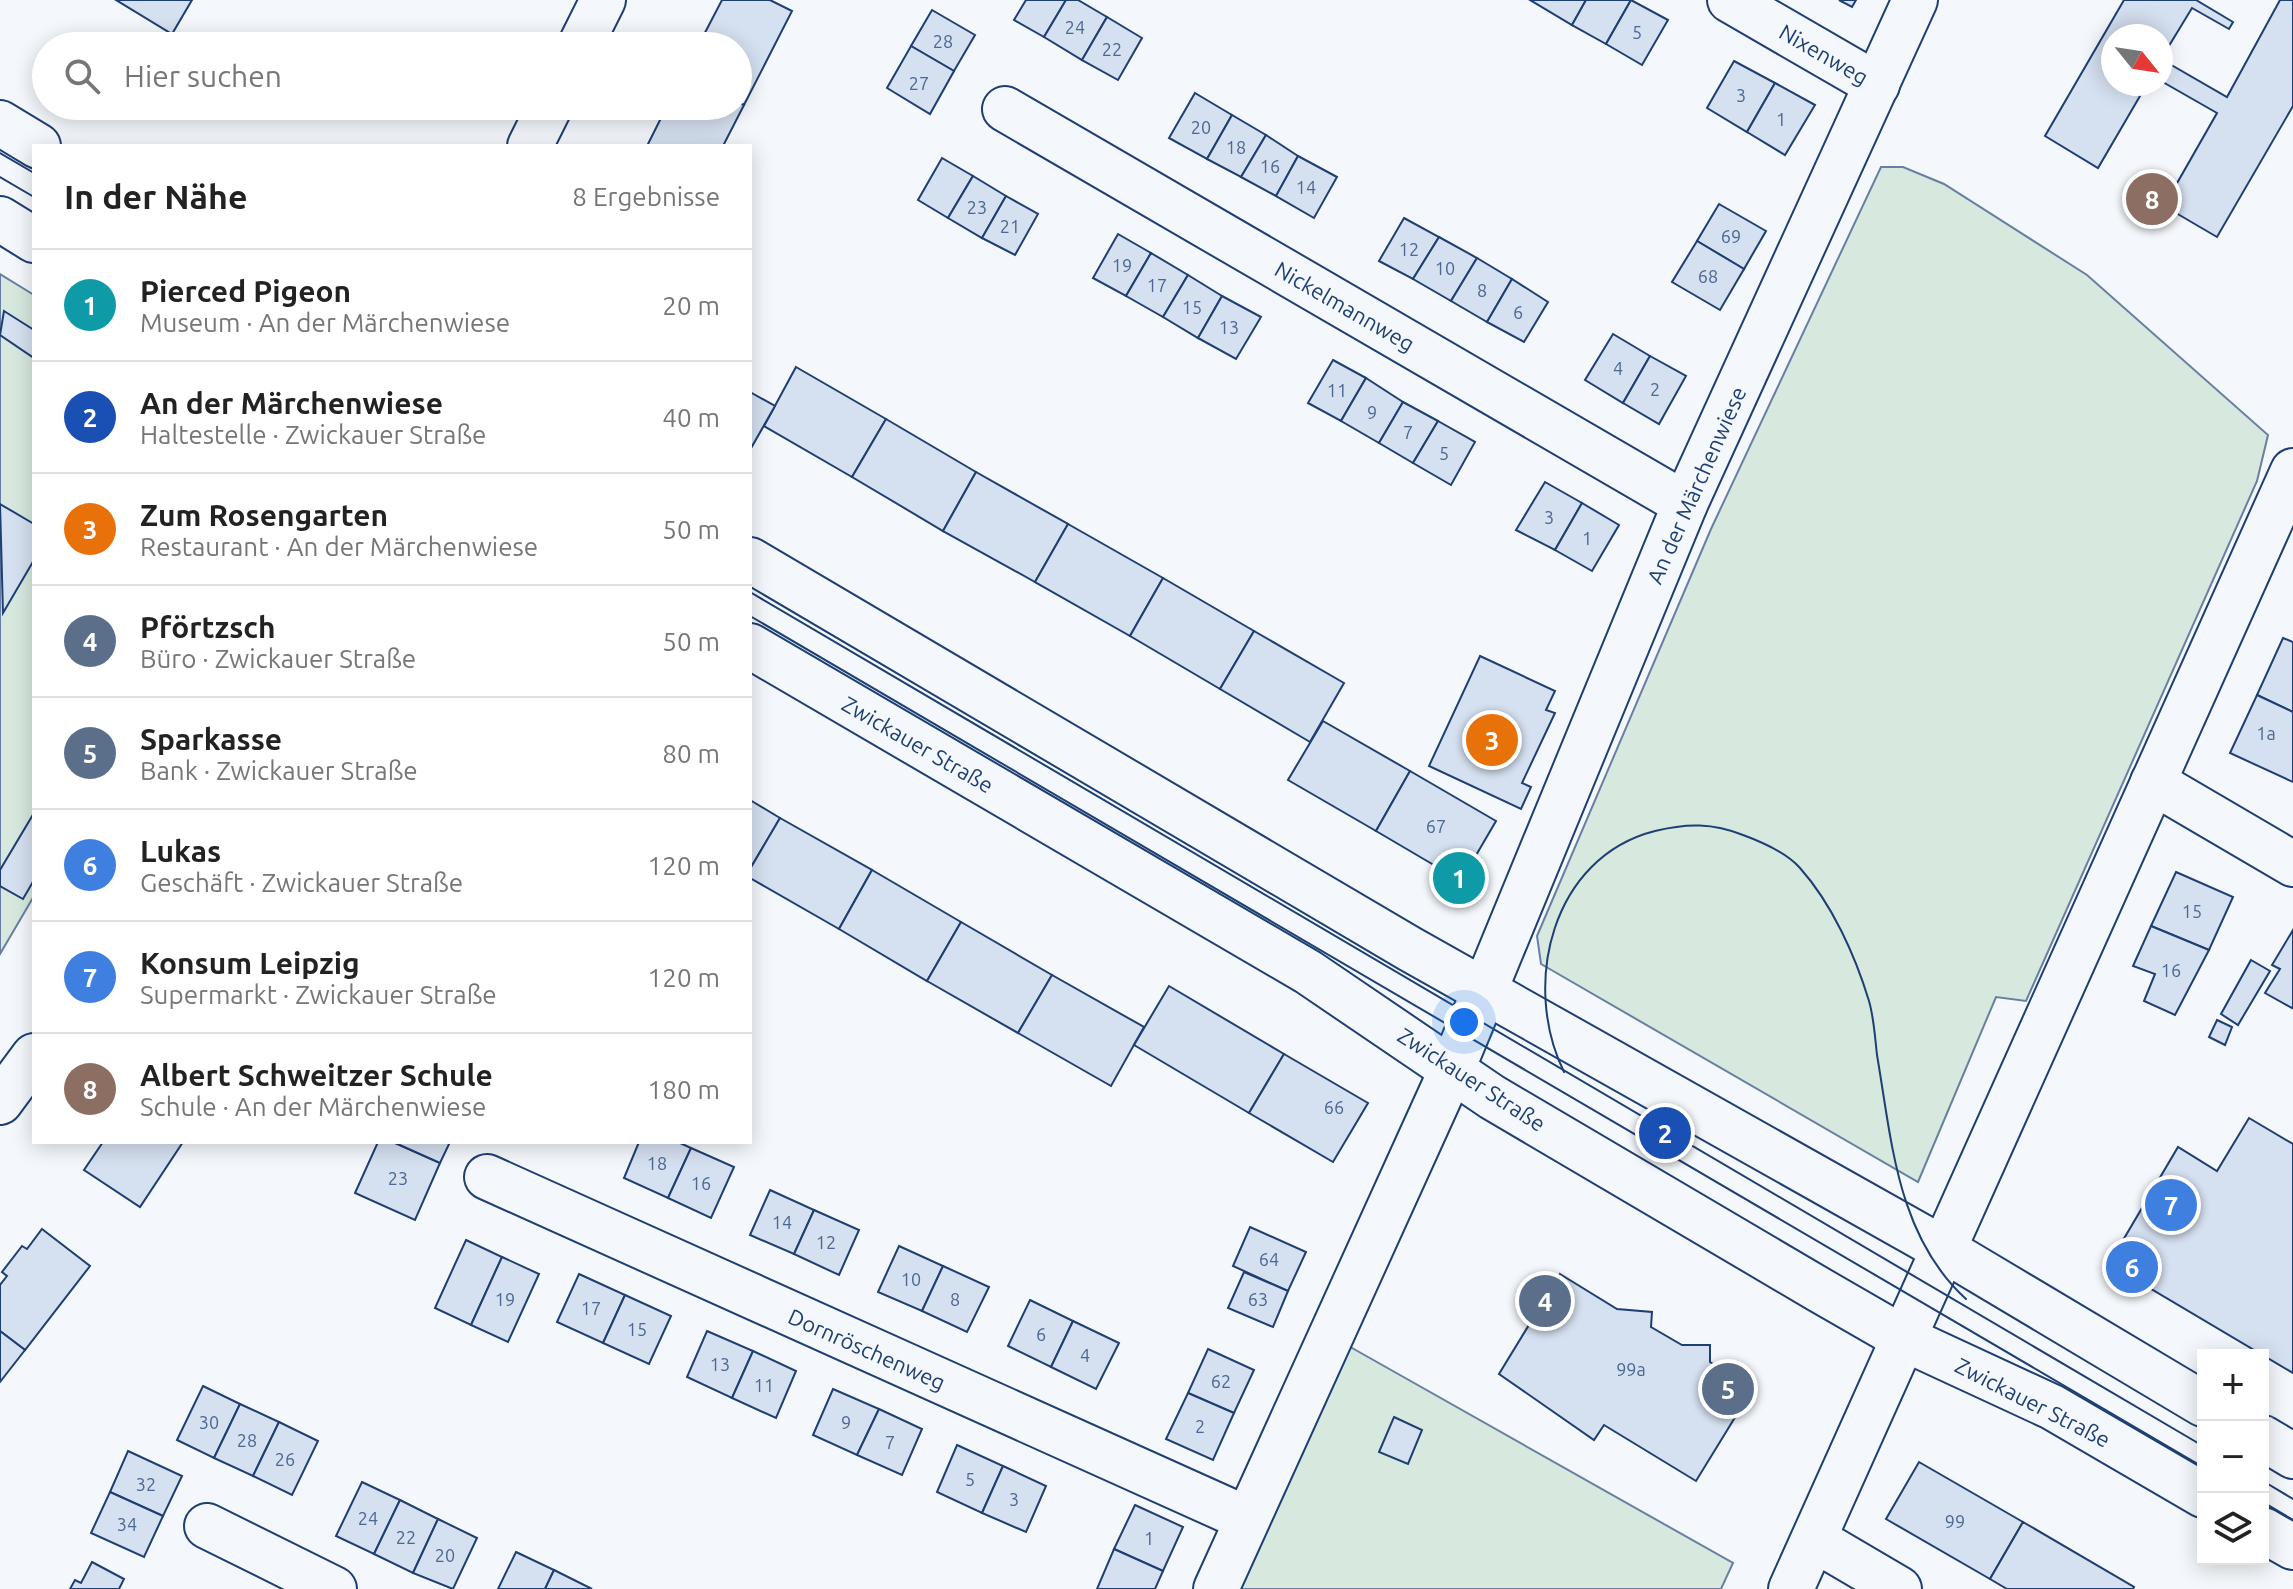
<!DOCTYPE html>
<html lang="de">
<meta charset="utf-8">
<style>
:root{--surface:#fff;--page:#f6f6f6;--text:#222;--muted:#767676;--line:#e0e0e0;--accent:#c62828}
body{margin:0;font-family:Ubuntu,sans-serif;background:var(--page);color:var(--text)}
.controls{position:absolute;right:24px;bottom:24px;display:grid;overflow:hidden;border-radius:0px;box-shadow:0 4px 20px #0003}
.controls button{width:72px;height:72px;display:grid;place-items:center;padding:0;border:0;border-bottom:2px solid var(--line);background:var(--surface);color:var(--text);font:40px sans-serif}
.compass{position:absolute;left:2101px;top:24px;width:72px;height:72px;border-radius:50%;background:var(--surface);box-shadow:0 4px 20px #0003;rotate:120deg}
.you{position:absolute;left:1464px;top:1022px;width:28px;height:28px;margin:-20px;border:6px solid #fff;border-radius:50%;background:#1a73e8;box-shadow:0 0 0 12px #1a73e833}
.badge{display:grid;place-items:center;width:52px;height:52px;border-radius:50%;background:var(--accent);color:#fff;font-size:26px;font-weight:700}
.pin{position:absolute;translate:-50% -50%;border:4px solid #fff;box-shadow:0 2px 8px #0006}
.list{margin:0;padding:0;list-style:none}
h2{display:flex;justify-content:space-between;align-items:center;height:104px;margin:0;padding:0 32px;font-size:34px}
h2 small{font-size:26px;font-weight:400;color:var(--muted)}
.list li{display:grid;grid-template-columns:52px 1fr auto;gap:24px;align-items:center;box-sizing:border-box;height:112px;padding:0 32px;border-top:2px solid var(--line)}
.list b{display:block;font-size:30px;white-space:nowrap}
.list p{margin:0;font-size:26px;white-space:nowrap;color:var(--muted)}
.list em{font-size:26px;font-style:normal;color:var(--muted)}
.icon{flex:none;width:44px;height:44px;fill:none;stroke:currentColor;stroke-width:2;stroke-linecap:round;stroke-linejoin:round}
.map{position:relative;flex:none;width:2293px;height:1589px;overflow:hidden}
.search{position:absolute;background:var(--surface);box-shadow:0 4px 20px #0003;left:32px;top:32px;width:720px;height:88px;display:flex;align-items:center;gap:20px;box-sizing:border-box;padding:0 28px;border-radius:44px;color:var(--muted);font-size:30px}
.panel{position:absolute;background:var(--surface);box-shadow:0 4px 20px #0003;left:32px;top:144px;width:720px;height:1000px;border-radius:0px}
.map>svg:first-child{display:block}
</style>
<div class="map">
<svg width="2293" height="1589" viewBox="0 0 2293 1589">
<rect width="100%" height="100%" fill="#f4f7fb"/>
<g fill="#d7e8df" stroke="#687fa3" stroke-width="2">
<path d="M1881,167H1903L1944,184L2087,275L2268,435L2257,481L2026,1001L1996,997L1918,1182L1541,964L1537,936L1711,529Z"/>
<path d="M0,274L34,295V896L0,954Z"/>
<path d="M1345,1344L1733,1563L1721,1589H1234Z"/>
</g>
<g fill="#d5e0f0" stroke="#1d3f73" stroke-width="2">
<path d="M116,0H192L172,34Z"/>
<path d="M722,0H770L792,11L744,105L738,102V46H698Z"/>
<path d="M1026,0H1066L1044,37L1014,20Z"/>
<path d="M1066,0H1078L1107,17L1082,60L1044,37Z"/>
<path d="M1530,0H1586L1572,25Z"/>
<path d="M1586,0H1631L1606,44L1572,25Z"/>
<path d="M1631,0L1668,20L1642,65L1606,44Z"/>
<path d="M1839,0H1856L1852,7Z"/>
<path d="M2124,0H2196L2233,22L2229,29L2192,8L2161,59L2227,97L2280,0H2293V106L2217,237L2164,206L2217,113L2161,81V36H2113V84H2147L2098,168L2045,136Z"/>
<path d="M932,10L975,35L954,71L911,46Z"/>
<path d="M1107,17L1142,38L1118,80L1082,60Z"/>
<path d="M911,46L954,71L930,114L887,88Z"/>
<path d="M1734,61L1775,83L1747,132L1707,108Z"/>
<path d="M1775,83L1815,105L1785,155L1747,132Z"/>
<path d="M1195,93L1232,115L1207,159L1169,138Z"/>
<path d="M738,102L744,105L723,146H647L667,106H738Z"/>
<path d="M1232,115L1266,135L1241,177L1207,159Z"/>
<path d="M1266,135L1298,156L1276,196L1241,177Z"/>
<path d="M1298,156L1337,177L1314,218L1276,196Z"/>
<path d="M942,158L973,176L948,218L918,200Z"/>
<path d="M973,176L1006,196L982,238L948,218Z"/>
<path d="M1006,196L1038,214L1015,255L982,238Z"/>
<path d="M1719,204L1766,231L1744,269L1697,241Z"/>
<path d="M1404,218L1439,237L1413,279L1379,261Z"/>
<path d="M1118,234L1151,253L1126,296L1093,278Z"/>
<path d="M1439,237L1477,258L1451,301L1413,279Z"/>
<path d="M1697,241L1744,269L1720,310L1672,282Z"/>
<path d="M1151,253L1188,275L1163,317L1126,296Z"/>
<path d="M1477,258L1512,279L1487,322L1451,301Z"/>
<path d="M1188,275L1222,296L1198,338L1163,317Z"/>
<path d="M1512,279L1548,302L1524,342L1487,322Z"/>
<path d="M1222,296L1261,317L1236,359L1198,338Z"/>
<path d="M4,311L34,330V358L0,335Z"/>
<path d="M1613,334L1650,356L1623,403L1585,380Z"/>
<path d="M1650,356L1686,376L1659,424L1623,403Z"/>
<path d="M1333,360L1366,378L1341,421L1308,403Z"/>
<path d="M796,367L886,419L852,477L764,426Z"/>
<path d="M1366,378L1403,402L1379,443L1341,421Z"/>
<path d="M750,392L775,406L750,450Z"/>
<path d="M1403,402L1438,421L1413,463L1379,443Z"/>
<path d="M886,419L976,472L943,531L852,477Z"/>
<path d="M1438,421L1475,442L1451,485L1413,463Z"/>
<path d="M976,472L1068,524L1035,582L943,531Z"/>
<path d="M1545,482L1582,503L1555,550L1516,530Z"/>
<path d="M1582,503L1619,525L1592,571L1555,550Z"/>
<path d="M0,504L34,524V560L3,613Z"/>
<path d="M1068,524L1163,578L1130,636L1035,582Z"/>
<path d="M1163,578L1254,631L1220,689L1130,636Z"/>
<path d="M1254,631L1344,683L1310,742L1220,689Z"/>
<path d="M2283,638L2293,642V712L2257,695Z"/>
<path d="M1480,656L1555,691L1546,710L1555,713L1522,783L1531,787L1521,809L1429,766Z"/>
<path d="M2257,695L2293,712V782L2230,753Z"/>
<path d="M1323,721L1410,771L1376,831L1288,780Z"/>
<path d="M1410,771L1496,821L1461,881L1376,831Z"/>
<path d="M750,800L780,818L750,869Z"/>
<path d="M34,813V880L23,899L0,886V870Z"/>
<path d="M780,818L872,870L839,929L750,878V869Z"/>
<path d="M872,870L961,922L927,981L839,929Z"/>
<path d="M2176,872L2233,897L2209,950L2151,926Z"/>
<path d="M961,922L1052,975L1018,1033L927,981Z"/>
<path d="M2151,926L2209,950L2175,1015L2144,1001L2155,974L2133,966Z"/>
<path d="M2293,930V1006L2292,1008L2265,993L2280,969L2272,965Z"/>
<path d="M2251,960L2270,971L2238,1025L2221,1014Z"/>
<path d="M1052,975L1144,1027L1111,1086L1018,1033Z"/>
<path d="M1169,986L1284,1054L1249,1113L1134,1045Z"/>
<path d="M2217,1020L2232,1027L2225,1045L2209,1037Z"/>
<path d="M1284,1054L1368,1103L1333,1162L1249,1113Z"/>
<path d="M2249,1118L2293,1144V1373L2109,1264L2178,1147L2217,1171Z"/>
<path d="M103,1142H183L140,1207L84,1170Z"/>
<path d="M378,1142H393L440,1163L415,1220L355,1193Z"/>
<path d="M393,1142H450L440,1163Z"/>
<path d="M639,1142H678L691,1148L668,1198L624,1178Z"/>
<path d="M691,1148L734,1167L711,1218L668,1198Z"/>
<path d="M770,1190L814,1210L794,1254L750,1235Z"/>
<path d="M814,1210L859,1230L839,1275L794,1254Z"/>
<path d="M1250,1227L1306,1252L1288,1291L1233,1266Z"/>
<path d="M42,1229L90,1266L25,1350L0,1331V1285L7,1276L2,1272L22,1246L27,1249Z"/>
<path d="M466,1240L502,1257L471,1325L435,1308Z"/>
<path d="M899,1246L943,1266L922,1311L878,1292Z"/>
<path d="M502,1257L539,1274L508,1342L471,1325Z"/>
<path d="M943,1266L989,1287L967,1332L922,1311Z"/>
<path d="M1244,1272L1288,1291L1273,1327L1228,1308Z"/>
<path d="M579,1274L625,1295L603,1343L557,1322Z"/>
<path d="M1560,1274L1617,1309L1652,1312L1651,1327L1682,1345H1710V1362L1753,1388L1696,1481L1604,1425L1594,1440L1499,1374Z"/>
<path d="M625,1295L671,1316L649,1364L603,1343Z"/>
<path d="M1030,1300L1073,1321L1051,1367L1008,1346Z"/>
<path d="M1073,1321L1119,1343L1096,1389L1051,1367Z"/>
<path d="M0,1331L25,1350L0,1382Z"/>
<path d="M707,1331L753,1351L732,1398L687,1377Z"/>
<path d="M1208,1349L1254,1370L1234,1413L1188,1393Z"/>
<path d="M753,1351L796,1371L776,1418L732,1398Z"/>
<path d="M203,1386L240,1404L214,1458L177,1440Z"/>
<path d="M833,1389L879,1409L857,1455L813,1435Z"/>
<path d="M1188,1393L1234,1413L1213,1460L1166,1439Z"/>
<path d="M240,1404L279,1422L253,1476L214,1458Z"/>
<path d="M879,1409L922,1429L902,1475L857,1455Z"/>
<path d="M1394,1417L1422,1430L1408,1464L1379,1452Z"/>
<path d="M279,1422L318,1441L292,1495L253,1476Z"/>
<path d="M957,1445L1003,1466L982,1513L937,1492Z"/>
<path d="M128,1451L182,1476L163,1516L110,1492Z"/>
<path d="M1919,1462L2023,1522L1990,1579L1886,1519Z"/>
<path d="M1003,1466L1046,1486L1026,1532L982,1513Z"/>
<path d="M362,1482L400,1500L374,1554L336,1536Z"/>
<path d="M110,1492L163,1516L144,1557L91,1533Z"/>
<path d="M400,1500L438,1519L413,1573L374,1554Z"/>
<path d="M1135,1505L1183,1527L1163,1571L1114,1549Z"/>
<path d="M438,1519L477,1538L453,1589L413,1573Z"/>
<path d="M2023,1522L2134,1587L2133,1589H2007L1990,1579Z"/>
<path d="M1114,1549L1163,1571L1155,1589H1097Z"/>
<path d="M516,1552L554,1570L545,1589H498Z"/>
<path d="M92,1562L124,1579L119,1589H70L75,1580L81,1583Z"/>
<path d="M554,1570L592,1589H545Z"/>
</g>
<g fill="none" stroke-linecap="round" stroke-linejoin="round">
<g stroke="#1d3f73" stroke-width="48">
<g id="minor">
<path d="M1730,0L1877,85"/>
<path d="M580,46L603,0"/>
<path d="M1005,109L1685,504"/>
<path d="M530,146L550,106"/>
<path d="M2153,782L2293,864"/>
<path d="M0,1102L34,1056"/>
<path d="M487,1177L1247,1519"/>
<path d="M207,1526L334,1589"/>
<path d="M1814,1539L1899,1589"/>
<path d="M1216,1589L1453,1067L1685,504L1915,0"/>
<path d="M1791,1589L2293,471"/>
</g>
</g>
<g stroke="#1d3f73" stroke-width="48">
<g id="major">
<path d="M0,123L38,146"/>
<path d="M0,219L34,240"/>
<path d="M750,560L1410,949L1943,1249L2203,1404"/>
<path d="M750,646L1308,972L1492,1097L1818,1289L1903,1338L2052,1407L2203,1495"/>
<path d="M2263,1438L2293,1456"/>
<path d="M2263,1530L2293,1547"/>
</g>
</g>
<use href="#minor" stroke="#f4f7fb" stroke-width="44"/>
<use href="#major" stroke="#f4f7fb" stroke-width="44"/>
<g stroke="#1d3f73" stroke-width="2">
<path d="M0,153L34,173"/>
<path d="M0,177L34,197"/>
<path d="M750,592L2203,1446"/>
<path d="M750,616L2203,1467"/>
<path d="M1564,1072C1521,984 1552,857 1655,831C1687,823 1713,823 1743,835C1762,842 1787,853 1800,868C1832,904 1855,955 1869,1001C1874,1018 1875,1038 1877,1055C1892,1142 1897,1236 1966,1299"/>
<path d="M2263,1481L2293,1499"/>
<path d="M2263,1502L2293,1520"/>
</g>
</g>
<g text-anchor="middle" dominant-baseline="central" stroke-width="6" stroke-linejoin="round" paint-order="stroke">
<g font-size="18" fill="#4b6792">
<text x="1075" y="27">24</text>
<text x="1637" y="32">5</text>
<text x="943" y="41">28</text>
<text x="1112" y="49">22</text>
<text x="919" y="83">27</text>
<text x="1741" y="95">3</text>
<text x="1781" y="119">1</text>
<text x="1201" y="127">20</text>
<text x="1236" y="147">18</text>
<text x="1270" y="166">16</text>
<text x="1306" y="187">14</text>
<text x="977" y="207">23</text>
<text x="1010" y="226">21</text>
<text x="1731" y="236">69</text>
<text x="1409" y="249">12</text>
<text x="1122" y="265">19</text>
<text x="1445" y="268">10</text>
<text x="1708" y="276">68</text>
<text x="1157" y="285">17</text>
<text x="1482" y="290">8</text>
<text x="1192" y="307">15</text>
<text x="1518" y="312">6</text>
<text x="1229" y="327">13</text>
<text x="1618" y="368">4</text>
<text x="1655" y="389">2</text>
<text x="1337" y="390">11</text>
<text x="1372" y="412">9</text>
<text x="1408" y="432">7</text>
<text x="1444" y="453">5</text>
<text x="1549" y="517">3</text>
<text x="1587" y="538">1</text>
<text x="2266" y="733">1a</text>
<text x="1436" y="826">67</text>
<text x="2192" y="911">15</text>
<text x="2171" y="970">16</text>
<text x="1334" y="1107">66</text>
<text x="657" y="1163">18</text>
<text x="398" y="1178">23</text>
<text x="701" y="1183">16</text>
<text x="782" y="1222">14</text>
<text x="826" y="1242">12</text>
<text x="1269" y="1259">64</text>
<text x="911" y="1279">10</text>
<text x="505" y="1299">19</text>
<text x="955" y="1299">8</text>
<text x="1258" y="1299">63</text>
<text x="591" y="1308">17</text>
<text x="637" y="1329">15</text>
<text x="1041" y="1334">6</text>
<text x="1085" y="1355">4</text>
<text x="720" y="1364">13</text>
<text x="1631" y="1369">99a</text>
<text x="1221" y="1381">62</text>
<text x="764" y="1385">11</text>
<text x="209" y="1422">30</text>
<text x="846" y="1422">9</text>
<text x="1200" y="1426">2</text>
<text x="247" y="1440">28</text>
<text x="890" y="1442">7</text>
<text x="285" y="1459">26</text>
<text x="970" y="1479">5</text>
<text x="146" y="1484">32</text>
<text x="1014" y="1499">3</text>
<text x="368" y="1518">24</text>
<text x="1955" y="1521">99</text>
<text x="127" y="1524">34</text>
<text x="406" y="1537">22</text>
<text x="1149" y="1538">1</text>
<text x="445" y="1555">20</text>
</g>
<g font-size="22" fill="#1d3f73" stroke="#f4f7fb">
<text transform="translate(1824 54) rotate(30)">Nixenweg</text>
<text transform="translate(1345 306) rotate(30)">Nickelmannweg</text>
<text transform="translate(1696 485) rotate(-66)">An der Märchenwiese</text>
<text transform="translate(918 744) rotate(30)">Zwickauer Straße</text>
<text transform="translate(1472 1079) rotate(33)">Zwickauer Straße</text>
<text transform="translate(867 1349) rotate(24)">Dornröschenweg</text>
<text transform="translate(2033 1402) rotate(27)">Zwickauer Straße</text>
</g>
</g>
</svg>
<div class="controls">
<button>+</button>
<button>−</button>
<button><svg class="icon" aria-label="layers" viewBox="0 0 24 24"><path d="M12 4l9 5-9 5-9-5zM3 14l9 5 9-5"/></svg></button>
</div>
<svg class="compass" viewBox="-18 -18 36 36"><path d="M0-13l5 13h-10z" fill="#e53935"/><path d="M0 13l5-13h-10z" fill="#767676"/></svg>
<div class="you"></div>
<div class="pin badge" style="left:1459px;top:878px;background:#0f9aa8">1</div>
<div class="pin badge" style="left:1665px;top:1133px;background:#1a4fb4">2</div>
<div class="pin badge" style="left:1492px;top:740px;background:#e8710a">3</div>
<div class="pin badge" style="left:1545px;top:1301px;background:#5c6f8a">4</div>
<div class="pin badge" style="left:1728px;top:1389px;background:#5c6f8a">5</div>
<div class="pin badge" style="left:2132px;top:1267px;background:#3f7fe0">6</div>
<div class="pin badge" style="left:2171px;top:1205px;background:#3f7fe0">7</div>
<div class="pin badge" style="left:2152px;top:199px;background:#8d6e63">8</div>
<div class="search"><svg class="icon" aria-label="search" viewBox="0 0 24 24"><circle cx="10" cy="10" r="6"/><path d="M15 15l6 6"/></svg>Hier suchen</div>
<section class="panel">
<h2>In der Nähe<small>8 Ergebnisse</small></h2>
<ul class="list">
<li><span class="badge" style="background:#0f9aa8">1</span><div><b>Pierced Pigeon</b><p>Museum · An der Märchenwiese</p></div><em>20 m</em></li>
<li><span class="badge" style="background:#1a4fb4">2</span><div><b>An der Märchenwiese</b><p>Haltestelle · Zwickauer Straße</p></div><em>40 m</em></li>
<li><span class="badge" style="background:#e8710a">3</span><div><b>Zum Rosengarten</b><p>Restaurant · An der Märchenwiese</p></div><em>50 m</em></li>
<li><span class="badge" style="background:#5c6f8a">4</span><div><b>Pförtzsch</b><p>Büro · Zwickauer Straße</p></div><em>50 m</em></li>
<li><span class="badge" style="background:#5c6f8a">5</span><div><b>Sparkasse</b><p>Bank · Zwickauer Straße</p></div><em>80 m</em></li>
<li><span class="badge" style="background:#3f7fe0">6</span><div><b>Lukas</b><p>Geschäft · Zwickauer Straße</p></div><em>120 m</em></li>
<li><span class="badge" style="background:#3f7fe0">7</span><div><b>Konsum Leipzig</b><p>Supermarkt · Zwickauer Straße</p></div><em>120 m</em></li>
<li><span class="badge" style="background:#8d6e63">8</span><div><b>Albert Schweitzer Schule</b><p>Schule · An der Märchenwiese</p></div><em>180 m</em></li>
</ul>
</section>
</div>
